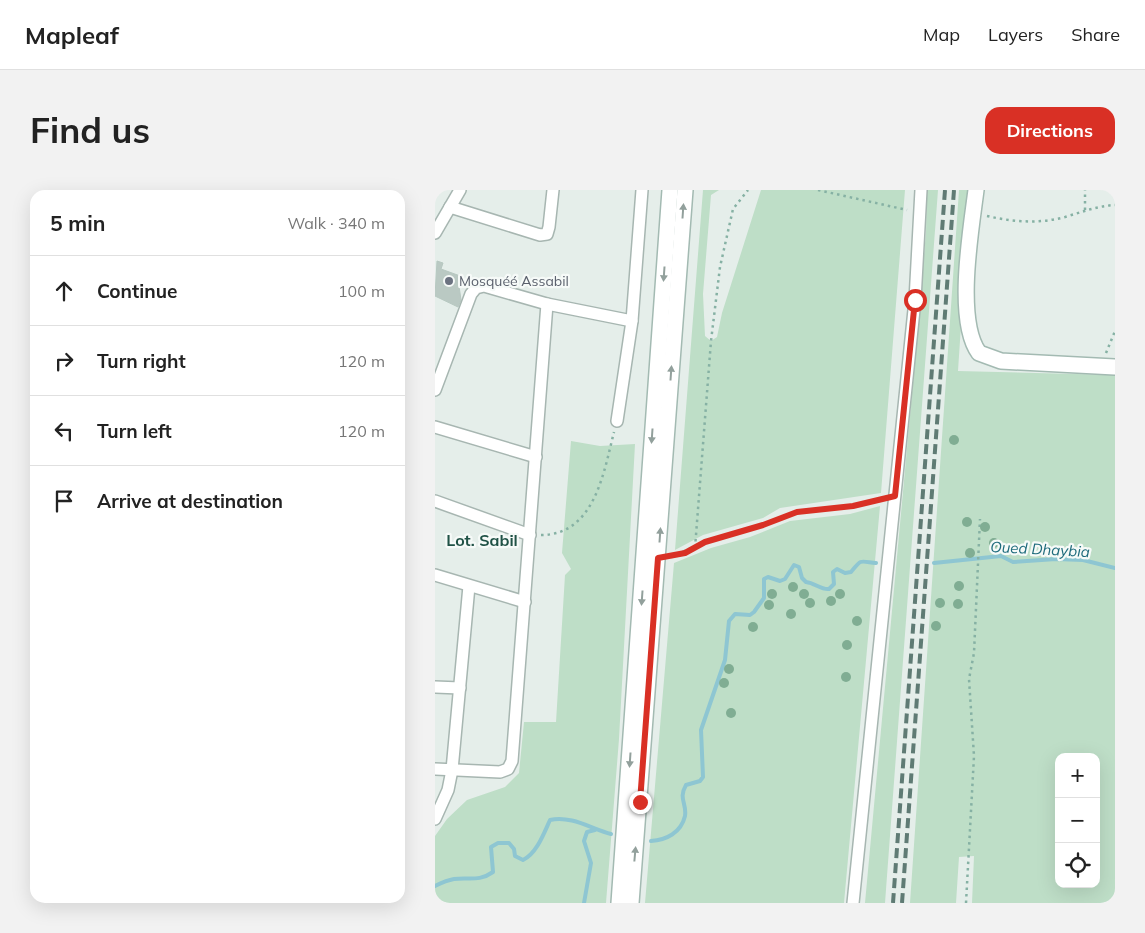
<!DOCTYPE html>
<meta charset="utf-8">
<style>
:root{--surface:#fff;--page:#f2f2f2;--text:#222;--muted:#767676;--line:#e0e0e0;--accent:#d93025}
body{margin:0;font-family:Mulish,sans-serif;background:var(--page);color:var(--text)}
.controls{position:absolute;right:15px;bottom:15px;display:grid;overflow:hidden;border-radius:10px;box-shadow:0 5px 20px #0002}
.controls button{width:45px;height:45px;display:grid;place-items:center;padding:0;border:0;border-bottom:1px solid var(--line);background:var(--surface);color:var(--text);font:25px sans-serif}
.stop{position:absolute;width:15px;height:15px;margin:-11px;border:4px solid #d93025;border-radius:50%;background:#fff}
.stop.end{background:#d93025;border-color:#fff;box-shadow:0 1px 5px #0008}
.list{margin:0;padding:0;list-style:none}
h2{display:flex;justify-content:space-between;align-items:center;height:65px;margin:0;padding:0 20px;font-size:21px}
h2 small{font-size:16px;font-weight:400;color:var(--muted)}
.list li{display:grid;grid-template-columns:32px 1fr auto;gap:15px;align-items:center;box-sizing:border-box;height:70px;padding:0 20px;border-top:1px solid var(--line)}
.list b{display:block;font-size:19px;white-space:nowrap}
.list em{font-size:16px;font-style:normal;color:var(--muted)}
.icon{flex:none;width:28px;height:28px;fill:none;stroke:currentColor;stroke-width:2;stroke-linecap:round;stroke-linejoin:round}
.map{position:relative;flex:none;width:680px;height:713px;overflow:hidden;border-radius:15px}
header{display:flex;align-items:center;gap:30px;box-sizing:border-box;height:70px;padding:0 25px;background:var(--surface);border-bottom:1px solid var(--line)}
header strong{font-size:24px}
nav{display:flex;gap:28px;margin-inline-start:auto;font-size:18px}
.intro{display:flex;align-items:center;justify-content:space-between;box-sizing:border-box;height:120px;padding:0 30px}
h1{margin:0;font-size:35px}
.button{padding:12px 22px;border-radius:15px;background:var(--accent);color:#fff;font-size:18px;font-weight:700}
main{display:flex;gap:30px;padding:0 30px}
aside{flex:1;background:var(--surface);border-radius:15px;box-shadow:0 5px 20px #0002}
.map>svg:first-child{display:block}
</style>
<header>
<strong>Mapleaf</strong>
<nav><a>Map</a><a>Layers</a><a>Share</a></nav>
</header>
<div class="intro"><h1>Find us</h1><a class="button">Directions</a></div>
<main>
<aside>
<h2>5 min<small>Walk · 340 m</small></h2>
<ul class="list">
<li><svg class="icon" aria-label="ahead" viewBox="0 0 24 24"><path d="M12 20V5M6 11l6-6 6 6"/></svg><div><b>Continue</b></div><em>100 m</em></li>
<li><svg class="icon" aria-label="right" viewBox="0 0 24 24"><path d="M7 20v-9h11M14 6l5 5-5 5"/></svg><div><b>Turn right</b></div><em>120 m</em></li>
<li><svg class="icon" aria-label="left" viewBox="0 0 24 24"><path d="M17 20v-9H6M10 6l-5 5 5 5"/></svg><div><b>Turn left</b></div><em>120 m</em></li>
<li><svg class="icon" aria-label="arrive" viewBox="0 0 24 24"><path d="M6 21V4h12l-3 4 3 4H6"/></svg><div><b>Arrive at destination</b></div></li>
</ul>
</aside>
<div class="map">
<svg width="680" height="713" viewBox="0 0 680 713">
<rect width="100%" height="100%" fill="#e5eeea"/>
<g fill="#bedec7" fill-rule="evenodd">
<path d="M268,0H284L276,5L268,104L270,146L276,151L282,147L287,123L326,0H470L446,303L345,318L328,328L268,345L240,360Z"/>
<path d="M492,0H503L450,713H430L475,226L491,42Z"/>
<path d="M524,0H535L523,181L680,185V713H537L539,666L524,667L521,713H475ZM624,567H661V694H624Z"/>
<path d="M136,251L165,256L200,254L184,549L171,713H0V646L12,629L32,610L70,597L84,583L89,532H121L130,385L136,379L127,363Z"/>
<path d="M445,316L409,713H210L239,373L276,358L315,347L355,331L415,324Z"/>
</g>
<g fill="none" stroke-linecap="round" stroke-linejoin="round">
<g stroke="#8ec6d2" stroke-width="4">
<path d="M499,373L566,366L578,372L621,369L648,370L680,378"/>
<path d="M216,651C231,650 246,643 250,626C252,613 243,609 251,595L265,591L268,587L266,540L290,470L294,431L300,424L315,425L319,422L329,408V389L333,387L345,391L350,389L359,375L364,377L367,388L371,392C380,393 386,400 394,399L399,394L398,382L402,379L410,383L416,382C427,369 423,371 441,373"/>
<path d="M0,696C6,693 13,690 19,689C34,687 44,692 58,682L56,657L63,653H74L79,659L80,666L88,670C102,663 109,643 115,630C136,625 157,639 176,644"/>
<path d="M149,713L156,673L149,651L152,642L160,640"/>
</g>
</g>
<path fill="#bac9c3" stroke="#b7c8c1" d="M2,71L8,73L6,79L28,87L29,95L24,96L26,110L23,117L0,106Z"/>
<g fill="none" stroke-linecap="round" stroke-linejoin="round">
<g stroke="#a7b6b1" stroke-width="14">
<g id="street">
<path d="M15,17L105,45L112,44L114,37L118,0"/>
<path d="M0,43L25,0"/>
<path d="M0,200L36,104L41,98L49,96L112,114L197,131"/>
<path d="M182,231L197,131L207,0"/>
<path d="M0,237L101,267"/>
<path d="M0,311L95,345"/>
<path d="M0,385L90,412"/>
<path d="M0,497L25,498"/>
<path d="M0,579L65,582L73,579L77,571L112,114"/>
<path d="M0,629L13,600L17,580L34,396"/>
<path d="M418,713L480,110L486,0"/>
</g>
</g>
<g stroke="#a3bab2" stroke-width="18">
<g id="secondary">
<path d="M541,0C536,40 520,130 544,163L566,171L680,177"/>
<path d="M184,713L235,0"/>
<path d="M196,713L250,0"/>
</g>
</g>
<g stroke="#86b1a4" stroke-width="2.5" stroke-dasharray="2.5 4" stroke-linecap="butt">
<path d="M383,0L472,20"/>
<path d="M650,20V0"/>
<path d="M552,26C578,32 604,34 630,27C647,22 662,16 680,15"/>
<path d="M671,163L680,141"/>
<path d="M106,345C160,345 169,281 179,242"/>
<path d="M260,358L276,151L285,77L298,19L313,0"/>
<path d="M236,367L270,352L327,335L362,322L418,316L449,309"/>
<path d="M531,713L539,566L534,489L539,463L545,329"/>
</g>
<use href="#street" stroke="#fff" stroke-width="11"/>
<use href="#secondary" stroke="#fff" stroke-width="15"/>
<g stroke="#5f7b74" stroke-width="4" stroke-dasharray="10 5" stroke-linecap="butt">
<path d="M458,713L510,0"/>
<path d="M467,713L519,0"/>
</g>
</g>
<g fill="#80ad93">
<circle cx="519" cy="250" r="5"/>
<circle cx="532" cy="332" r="5"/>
<circle cx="550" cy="337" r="5"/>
<circle cx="559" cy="353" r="5"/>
<circle cx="535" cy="363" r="5"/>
<circle cx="524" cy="396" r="5"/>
<circle cx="358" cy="397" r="5"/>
<circle cx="337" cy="404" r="5"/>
<circle cx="369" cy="404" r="5"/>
<circle cx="405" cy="404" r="5"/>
<circle cx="396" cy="411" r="5"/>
<circle cx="375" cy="413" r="5"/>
<circle cx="505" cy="413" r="5"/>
<circle cx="523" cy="414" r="5"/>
<circle cx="334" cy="415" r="5"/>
<circle cx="356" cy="424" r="5"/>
<circle cx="422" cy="431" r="5"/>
<circle cx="501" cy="436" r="5"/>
<circle cx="318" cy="437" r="5"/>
<circle cx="412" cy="455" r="5"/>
<circle cx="294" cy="479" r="5"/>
<circle cx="411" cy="487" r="5"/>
<circle cx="289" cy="493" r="5"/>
<circle cx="296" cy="523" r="5"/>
</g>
<defs><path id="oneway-solid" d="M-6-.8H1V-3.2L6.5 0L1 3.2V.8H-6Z" transform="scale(1.25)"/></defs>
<g fill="#92a09c">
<use href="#oneway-solid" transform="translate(248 21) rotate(-86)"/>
<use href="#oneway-solid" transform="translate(229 84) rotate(94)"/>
<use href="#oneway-solid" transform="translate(236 183) rotate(-86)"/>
<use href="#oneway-solid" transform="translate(217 246) rotate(94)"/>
<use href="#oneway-solid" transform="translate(225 345) rotate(-86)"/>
<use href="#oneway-solid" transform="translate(207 408) rotate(94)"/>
<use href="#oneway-solid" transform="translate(195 570) rotate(94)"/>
<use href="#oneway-solid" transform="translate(200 664) rotate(-85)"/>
</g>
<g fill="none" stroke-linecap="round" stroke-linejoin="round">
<path stroke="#d93025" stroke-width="6" d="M205,612L223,368L250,363L270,352L328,335L362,322L418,316L460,306L480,110"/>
</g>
<circle fill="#6b7280" stroke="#f6faf8" stroke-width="2" cx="14" cy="91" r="5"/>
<g text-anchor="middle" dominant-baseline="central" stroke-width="4.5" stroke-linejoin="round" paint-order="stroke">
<g font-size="14" fill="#5b616d" stroke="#f6faf8" text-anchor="start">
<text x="24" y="91">Mosquéé Assabil</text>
</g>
<g font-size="15" font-style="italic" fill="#1e6b7c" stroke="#f6faf8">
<text transform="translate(605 359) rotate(3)">Oued Dhaybia</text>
</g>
<g font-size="16" font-weight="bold" fill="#205246" stroke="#f6faf8">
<text x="47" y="350">Lot. Sabil</text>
</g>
</g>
</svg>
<div class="controls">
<button>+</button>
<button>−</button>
<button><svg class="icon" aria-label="locate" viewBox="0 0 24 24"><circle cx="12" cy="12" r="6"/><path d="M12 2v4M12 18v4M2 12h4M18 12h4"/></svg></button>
</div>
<div class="stop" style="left:480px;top:110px"></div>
<div class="stop end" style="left:205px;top:612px"></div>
</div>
</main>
